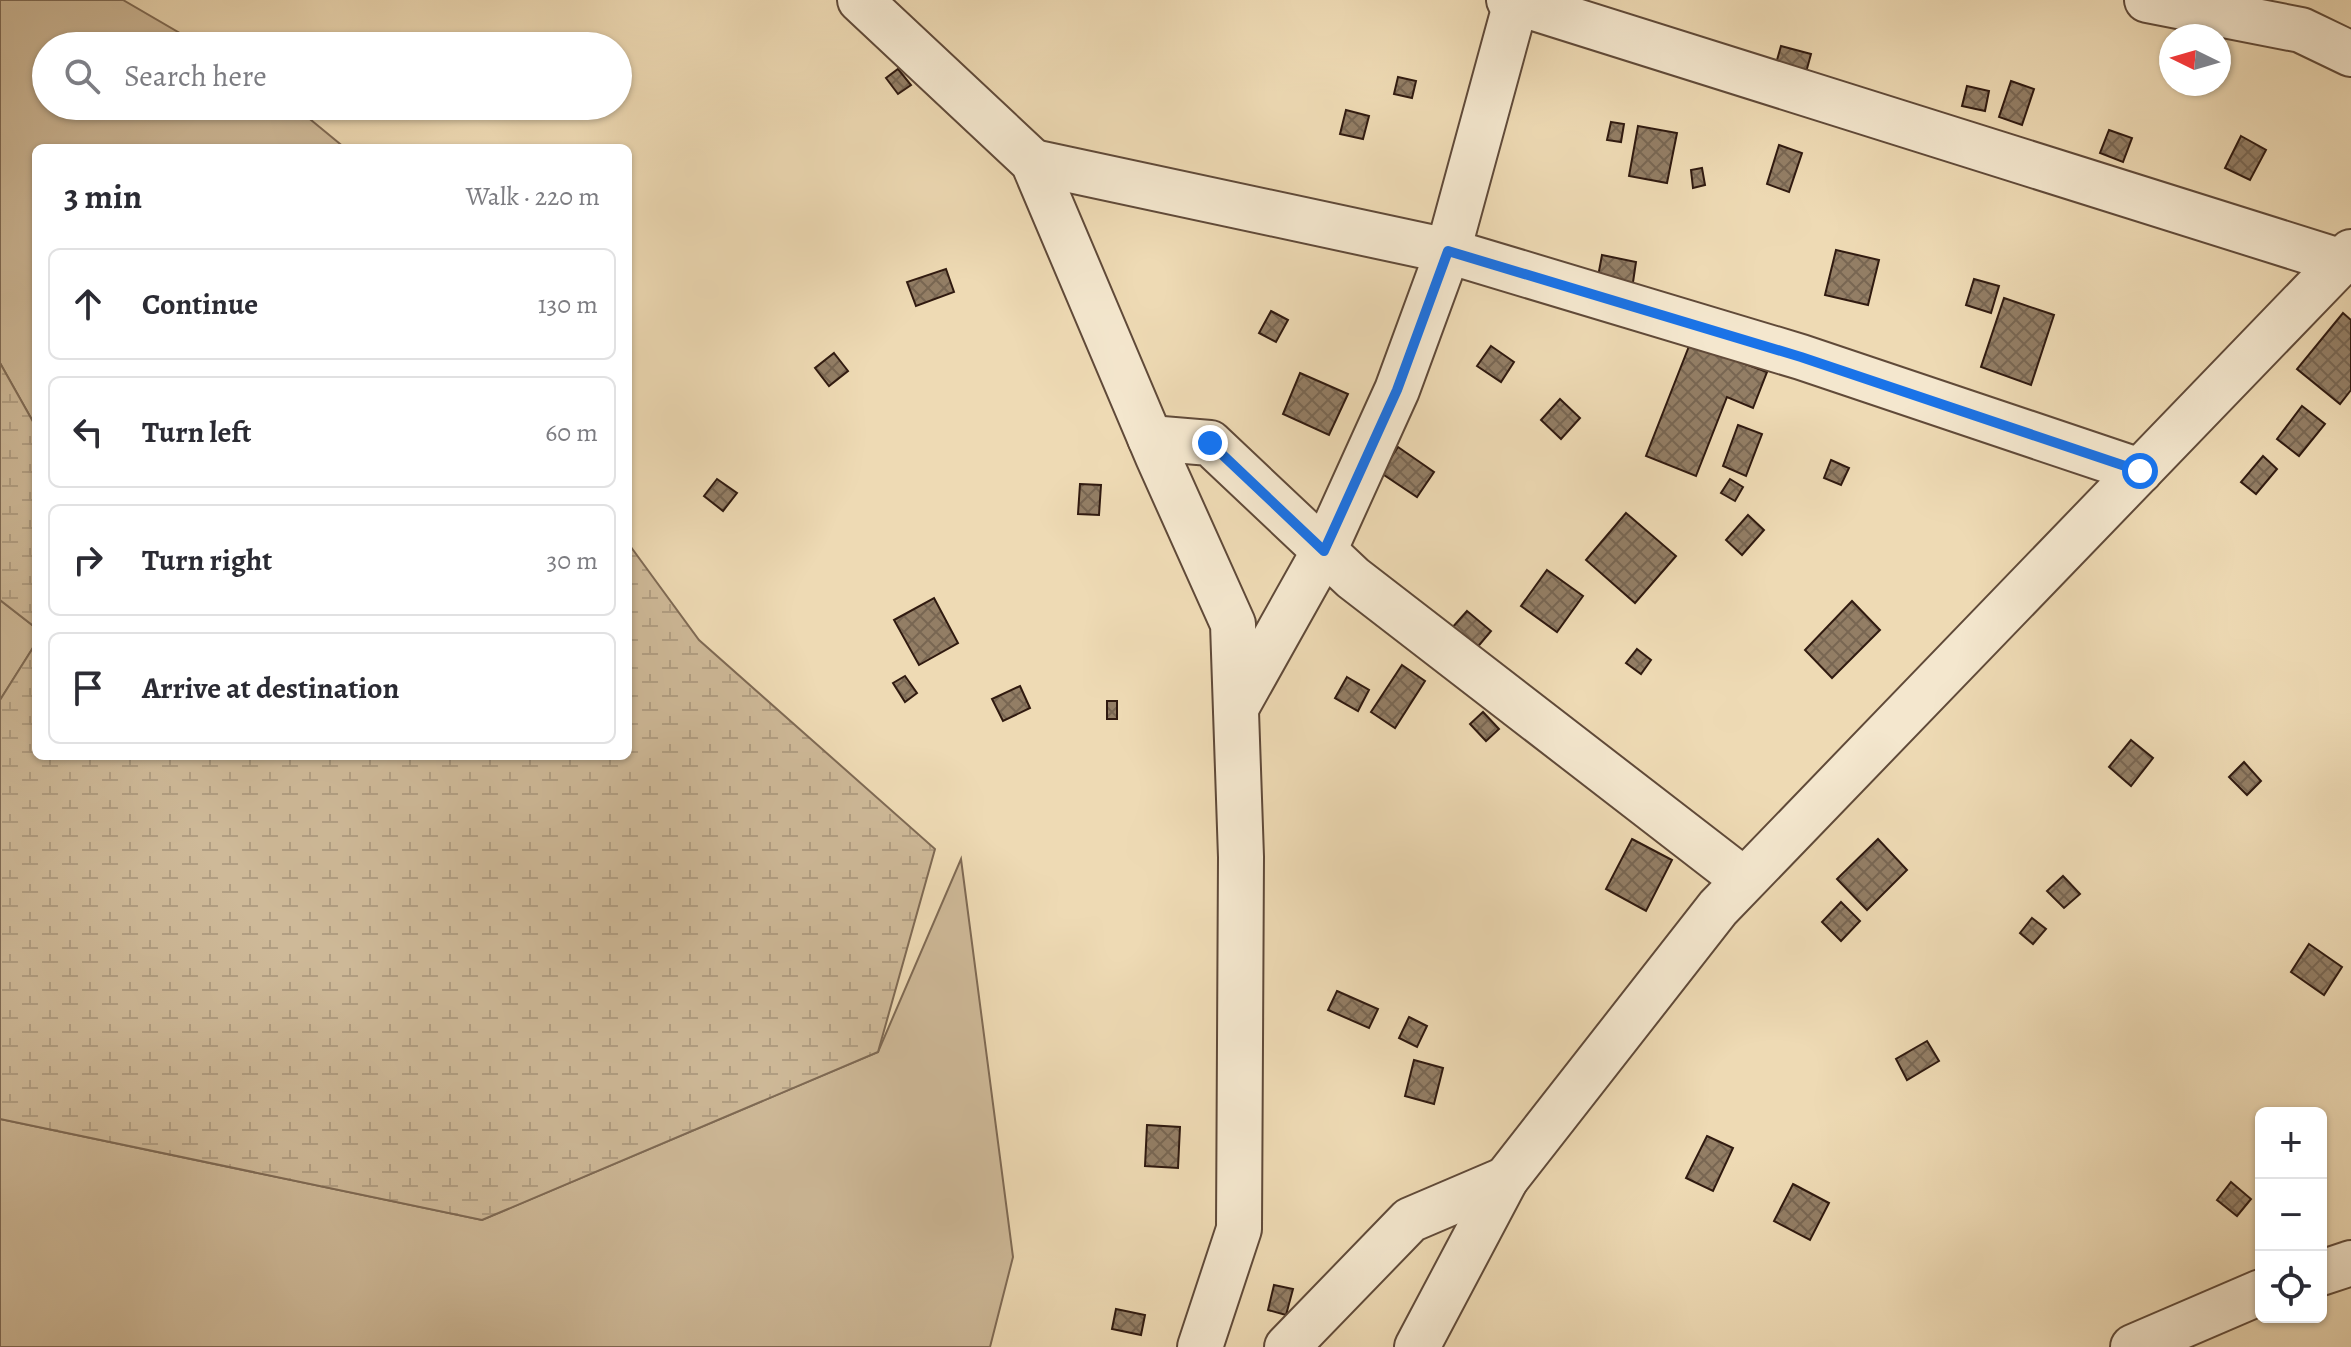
<!DOCTYPE html>
<meta charset="utf-8">
<style>
:root{--surface:#fff;--page:#f2f2f3;--text:#2b2b33;--muted:#7c7c81;--line:#e1e1e2}
body{margin:0;font-family:Alegreya,serif;background:var(--page);color:var(--text)}
.controls{position:absolute;right:24px;bottom:24px;display:grid;overflow:hidden;border-radius:12px;box-shadow:0 2px 6px #0004}
.controls button{width:72px;height:72px;display:grid;place-items:center;padding:0;border:0;border-bottom:2px solid var(--line);background:var(--surface);color:var(--text);font:40px sans-serif}
.compass{position:absolute;left:2159px;top:24px;width:72px;height:72px;border-radius:50%;background:var(--surface);box-shadow:0 2px 6px #0004;rotate:275deg}
.stop{position:absolute;width:24px;height:24px;margin:-18px;border:6px solid #1a73e8;border-radius:50%;background:#fff}
.stop.end{background:#1a73e8;border-color:#fff;box-shadow:0 2px 8px #0008}
.list{margin:0;padding:0;list-style:none}
h2{display:flex;justify-content:space-between;align-items:center;height:104px;margin:0;padding:0 32px;font-size:34px}
h2 small{font-size:26px;font-weight:400;color:var(--muted)}
.list li{display:grid;grid-template-columns:52px 1fr auto;gap:24px;align-items:center;box-sizing:border-box;height:112px;margin:0 16px 16px;padding:0 16px;border:2px solid var(--line);border-radius:12px}
.list b{display:block;font-size:30px;white-space:nowrap}
.list em{font-size:26px;font-style:normal;color:var(--muted)}
.icon{flex:none;width:44px;height:44px;fill:none;stroke:currentColor;stroke-width:2;stroke-linecap:round;stroke-linejoin:round}
.map{position:relative;flex:none;width:2351px;height:1347px;overflow:hidden}
.search{position:absolute;background:var(--surface);box-shadow:0 2px 6px #0004;left:32px;top:32px;width:600px;height:88px;display:flex;align-items:center;gap:20px;box-sizing:border-box;padding:0 28px;border-radius:44px;color:var(--muted);font-size:30px}
.panel{position:absolute;background:var(--surface);box-shadow:0 2px 6px #0004;left:32px;top:144px;width:600px;height:616px;border-radius:12px}
.map>svg:first-child{display:block}
</style>
<div class="map">
<svg width="2351" height="1347" viewBox="0 0 2351 1347">
<defs>
<pattern id="wetland-marsh" width="20" height="14" patternUnits="userSpaceOnUse" patternTransform="scale(2)"><rect width="20" height="14" fill="#ceb998"/><path d="M1 5h8M5 5V1M11 12h8M15 12V8" fill="none" stroke="#b19e82"/></pattern>
<pattern id="building-cross-hatch" width="8" height="8" patternUnits="userSpaceOnUse" patternTransform="scale(2)"><rect width="8" height="8" fill="#937e65"/><path d="M0 0l8 8M0 8l8-8" fill="none" stroke="#786652"/></pattern>
</defs>
<rect width="100%" height="100%" fill="#eedab4"/>
<filter id="stains"><feTurbulence type="fractalNoise" baseFrequency=".0025" numOctaves="4"/><feColorMatrix values="0 0 0 0 .2 0 0 0 0 .09 0 0 0 0 .02 0 0 0 .5 -.17"/></filter>
<radialGradient id="worn" r=".72"><stop offset=".6" stop-color="#630" stop-opacity="0"/><stop offset="1" stop-color="#630" stop-opacity=".3"/></radialGradient>
<g fill="#ceb998" stroke="#7f6a54" stroke-width="2">
<path d="M0,0H123L202,46H46V106H294L345,148H36V427L0,363Z"/>
<path d="M0,600L36,628V643L0,700Z"/>
<path d="M961,859L1013,1257L990,1347H0V1119L482,1220L878,1052Z"/>
</g>
<g fill="url(#wetland-marsh)" stroke="#7f6a54" stroke-width="2">
<path d="M0,363L36,427V628L0,600Z"/>
<path d="M628,543L699,640L935,849L878,1052L482,1220L0,1119V700L36,643V756H628Z"/>
</g>
<g fill="url(#building-cross-hatch)" stroke="#301a10" stroke-width="2">
<path d="M1781,46L1811,54L1805,76L1775,67Z"/>
<path d="M898,69L911,85L898,94L886,78Z"/>
<path d="M1398,77L1416,81L1412,98L1394,94Z"/>
<path d="M2011,81L2034,89L2022,125L1999,117Z"/>
<path d="M1967,86L1989,91L1985,111L1962,106Z"/>
<path d="M1346,110L1369,116L1363,139L1340,134Z"/>
<path d="M1611,122L1624,124L1621,142L1607,140Z"/>
<path d="M1638,126L1677,133L1667,183L1629,176Z"/>
<path d="M2109,130L2132,138L2123,162L2100,153Z"/>
<path d="M2241,136L2266,150L2250,180L2225,168Z"/>
<path d="M1779,145L1802,153L1789,192L1767,184Z"/>
<path d="M1702,168L1705,185L1693,188L1691,170Z"/>
<path d="M1836,250L1879,260L1868,305L1825,295Z"/>
<path d="M1602,255L1636,262L1632,289L1597,282Z"/>
<path d="M946,269L954,292L916,306L907,282Z"/>
<path d="M1974,279L1999,286L1991,313L1966,305Z"/>
<path d="M2004,298L2054,315L2031,385L1981,367Z"/>
<path d="M1271,311L1288,320L1276,342L1259,333Z"/>
<path d="M2343,313L2351,320V390L2340,404L2297,369Z"/>
<path d="M1693,336L1744,357L1742,363L1767,372L1753,408L1727,397L1696,476L1646,456Z"/>
<path d="M1491,346L1514,362L1501,382L1477,366Z"/>
<path d="M834,353L848,371L829,386L815,368Z"/>
<path d="M1300,373L1348,394L1329,435L1283,414Z"/>
<path d="M1560,399L1580,418L1561,439L1541,420Z"/>
<path d="M2302,406L2325,424L2299,456L2277,439Z"/>
<path d="M1738,425L1762,434L1746,476L1723,466Z"/>
<path d="M1398,447L1434,472L1417,497L1381,473Z"/>
<path d="M2263,456L2277,469L2256,494L2241,482Z"/>
<path d="M1831,460L1849,468L1841,485L1824,478Z"/>
<path d="M717,479L737,493L723,511L704,496Z"/>
<path d="M1730,479L1743,487L1735,501L1721,493Z"/>
<path d="M1080,484L1101,485L1099,515L1078,514Z"/>
<path d="M1626,513L1676,556L1635,603L1586,560Z"/>
<path d="M1748,515L1764,530L1742,555L1726,540Z"/>
<path d="M1547,570L1583,596L1557,632L1521,606Z"/>
<path d="M934,598L958,643L919,665L894,620Z"/>
<path d="M1852,601L1880,630L1832,678L1805,650Z"/>
<path d="M1467,611L1491,631L1475,650L1451,629Z"/>
<path d="M1637,649L1651,660L1641,674L1626,663Z"/>
<path d="M1402,665L1425,681L1395,728L1371,712Z"/>
<path d="M905,676L917,693L905,702L893,683Z"/>
<path d="M1347,677L1369,690L1358,711L1335,698Z"/>
<path d="M1020,686L1030,708L1003,721L992,699Z"/>
<rect x="1107" y="701" width="10" height="18"/>
<path d="M1483,712L1499,729L1486,741L1470,724Z"/>
<path d="M2131,740L2153,758L2131,786L2109,767Z"/>
<path d="M2244,762L2261,781L2247,795L2229,777Z"/>
<path d="M1632,839L1672,860L1646,911L1606,889Z"/>
<path d="M1878,839L1907,870L1867,910L1837,879Z"/>
<path d="M2063,876L2080,894L2064,908L2047,891Z"/>
<path d="M1841,902L1860,921L1841,941L1822,922Z"/>
<path d="M2032,918L2046,929L2033,944L2020,933Z"/>
<path d="M2309,944L2342,967L2324,995L2291,972Z"/>
<path d="M1337,991L1378,1009L1369,1028L1328,1010Z"/>
<path d="M1409,1017L1427,1026L1417,1047L1399,1038Z"/>
<path d="M1927,1041L1939,1061L1907,1080L1896,1059Z"/>
<path d="M1414,1060L1443,1068L1434,1104L1405,1096Z"/>
<path d="M1147,1125L1180,1127L1178,1168L1145,1166Z"/>
<path d="M1707,1136L1733,1148L1713,1191L1686,1178Z"/>
<path d="M2231,1182L2251,1199L2237,1216L2217,1200Z"/>
<path d="M1793,1184L1829,1203L1810,1240L1774,1221Z"/>
<path d="M1274,1285L1293,1289L1286,1315L1268,1310Z"/>
<path d="M1116,1309L1145,1315L1141,1335L1112,1329Z"/>
</g>
<g fill="none" stroke-linecap="round" stroke-linejoin="round">
<g stroke="#604a39" stroke-width="48">
<g id="minor">
<path d="M860,0L1033,162L1158,457L1233,624L1241,857L1239,1229L1200,1347"/>
<path d="M1509,0L2342,262"/>
<path d="M2147,0L2301,30L2351,54"/>
<path d="M1033,162L1448,251L1801,357L2140,471"/>
<path d="M1150,438L1210,443L1353,578L1744,880"/>
<path d="M1236,708L1324,551L1397,390L1448,251L1516,2"/>
<path d="M2321,1273L2351,1263"/>
<path d="M1287,1347L1410,1220L1506,1179"/>
<path d="M2133,1347L2261,1292"/>
</g>
</g>
<g stroke="#604a39" stroke-width="48">
<path id="tertiary" d="M1417,1347L1506,1179L1718,908L2351,252"/>
</g>
<use href="#minor" stroke="#f4e7ce" stroke-width="44"/>
<use href="#tertiary" stroke="#f4e7ce" stroke-width="44"/>
</g>
<g fill="none" stroke-linecap="round" stroke-linejoin="round">
<path stroke="#1a73e8" stroke-width="10" d="M1210,443L1324,551L1397,390L1448,251L1801,357L2140,471"/>
</g>
<rect width="100%" height="100%" filter="url(#stains)"/>
<rect width="100%" height="100%" fill="url(#worn)"/>
</svg>
<div class="controls">
<button>+</button>
<button>−</button>
<button><svg class="icon" aria-label="locate" viewBox="0 0 24 24"><circle cx="12" cy="12" r="6"/><path d="M12 2v4M12 18v4M2 12h4M18 12h4"/></svg></button>
</div>
<svg class="compass" viewBox="-18 -18 36 36"><path d="M0-13l5 13h-10z" fill="#e53935"/><path d="M0 13l5-13h-10z" fill="#7c7c81"/></svg>
<div class="stop" style="left:2140px;top:471px"></div>
<div class="stop end" style="left:1210px;top:443px"></div>
<div class="search"><svg class="icon" aria-label="search" viewBox="0 0 24 24"><circle cx="10" cy="10" r="6"/><path d="M15 15l6 6"/></svg>Search here</div>
<section class="panel">
<h2>3 min<small>Walk · 220 m</small></h2>
<ul class="list">
<li><svg class="icon" aria-label="ahead" viewBox="0 0 24 24"><path d="M12 20V5M6 11l6-6 6 6"/></svg><div><b>Continue</b></div><em>130 m</em></li>
<li><svg class="icon" aria-label="left" viewBox="0 0 24 24"><path d="M17 20v-9H6M10 6l-5 5 5 5"/></svg><div><b>Turn left</b></div><em>60 m</em></li>
<li><svg class="icon" aria-label="right" viewBox="0 0 24 24"><path d="M7 20v-9h11M14 6l5 5-5 5"/></svg><div><b>Turn right</b></div><em>30 m</em></li>
<li><svg class="icon" aria-label="arrive" viewBox="0 0 24 24"><path d="M6 21V4h12l-3 4 3 4H6"/></svg><div><b>Arrive at destination</b></div></li>
</ul>
</section>
</div>
